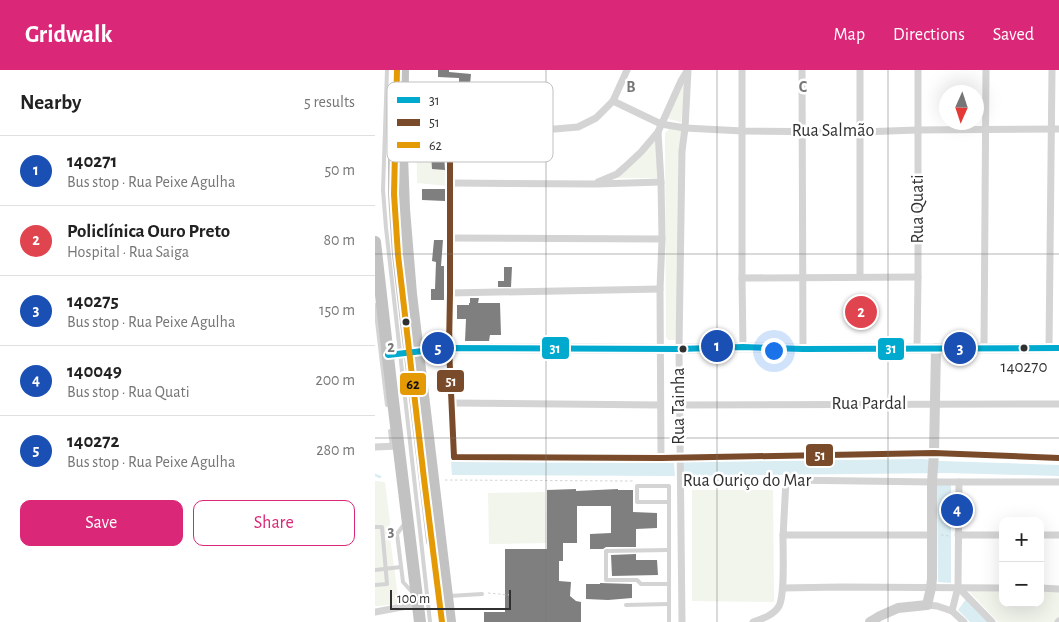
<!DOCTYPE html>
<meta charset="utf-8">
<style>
:root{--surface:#fff;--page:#f6f6f6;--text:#222;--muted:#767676;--line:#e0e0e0;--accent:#db2777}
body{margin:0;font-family:"Alegreya Sans",sans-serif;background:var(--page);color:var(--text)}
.controls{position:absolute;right:15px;bottom:15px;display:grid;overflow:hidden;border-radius:10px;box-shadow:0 5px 20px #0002}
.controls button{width:45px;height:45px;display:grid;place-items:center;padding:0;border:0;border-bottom:1px solid var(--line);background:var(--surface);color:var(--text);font:25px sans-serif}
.compass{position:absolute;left:564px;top:15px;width:45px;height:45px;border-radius:50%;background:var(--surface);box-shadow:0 5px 20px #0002;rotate:183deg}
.scale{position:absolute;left:15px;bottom:12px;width:121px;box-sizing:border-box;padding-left:5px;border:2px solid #303030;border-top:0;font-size:14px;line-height:18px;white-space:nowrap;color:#303030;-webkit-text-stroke:4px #fff;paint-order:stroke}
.you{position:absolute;left:398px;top:280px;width:18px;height:18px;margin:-12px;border:4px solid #fff;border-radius:50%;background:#1a73e8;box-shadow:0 0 0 8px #1a73e833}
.badge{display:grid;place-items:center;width:32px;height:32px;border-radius:50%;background:var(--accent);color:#fff;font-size:16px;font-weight:700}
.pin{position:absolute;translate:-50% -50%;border:2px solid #fff;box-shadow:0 1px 5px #0006}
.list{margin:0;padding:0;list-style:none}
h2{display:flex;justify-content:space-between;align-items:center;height:65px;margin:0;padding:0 20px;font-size:21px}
h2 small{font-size:16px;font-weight:400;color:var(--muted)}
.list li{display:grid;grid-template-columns:32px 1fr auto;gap:15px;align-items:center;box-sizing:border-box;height:70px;padding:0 20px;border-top:1px solid var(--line)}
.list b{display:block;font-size:19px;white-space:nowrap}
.list p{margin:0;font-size:16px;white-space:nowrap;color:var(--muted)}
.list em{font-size:16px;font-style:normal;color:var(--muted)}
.actions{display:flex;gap:10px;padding:15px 20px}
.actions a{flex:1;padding:11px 0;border:1px solid var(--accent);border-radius:10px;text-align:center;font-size:18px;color:var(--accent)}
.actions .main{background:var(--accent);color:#fff}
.map{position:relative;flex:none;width:684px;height:552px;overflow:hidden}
header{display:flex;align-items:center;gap:30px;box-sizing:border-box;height:70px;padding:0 25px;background:var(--accent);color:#fff}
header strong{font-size:24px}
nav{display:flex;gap:28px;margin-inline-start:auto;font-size:18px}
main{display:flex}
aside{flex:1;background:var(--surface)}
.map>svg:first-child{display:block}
</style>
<header>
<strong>Gridwalk</strong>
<nav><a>Map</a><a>Directions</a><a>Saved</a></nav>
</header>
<main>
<aside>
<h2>Nearby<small>5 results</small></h2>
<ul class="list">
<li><span class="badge" style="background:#1a4fb4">1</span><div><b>140271</b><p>Bus stop · Rua Peixe Agulha</p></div><em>50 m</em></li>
<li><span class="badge" style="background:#e0444e">2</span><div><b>Policlínica Ouro Preto</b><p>Hospital · Rua Saiga</p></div><em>80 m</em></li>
<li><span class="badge" style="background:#1a4fb4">3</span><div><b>140275</b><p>Bus stop · Rua Peixe Agulha</p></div><em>150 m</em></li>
<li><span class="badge" style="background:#1a4fb4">4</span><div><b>140049</b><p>Bus stop · Rua Quati</p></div><em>200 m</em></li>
<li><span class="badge" style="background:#1a4fb4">5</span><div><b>140272</b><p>Bus stop · Rua Peixe Agulha</p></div><em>280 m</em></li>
</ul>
<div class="actions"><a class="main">Save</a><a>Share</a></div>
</aside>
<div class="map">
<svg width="684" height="552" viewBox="0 0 684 552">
<rect width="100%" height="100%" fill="#fff"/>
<g fill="#f2f5ec">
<path d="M311,6L306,52L290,48Z"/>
<path d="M47,15L77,19L73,116L42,113L41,24Z"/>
<path d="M295,58L306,60L307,64L301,266L300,270H293L291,267L290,63Z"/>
<path d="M281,68L284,108H239Z"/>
<path d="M0,411L10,412L15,452L16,475L24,534L3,536H0Z"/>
<path d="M317,420H398L399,532L317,531Z"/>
<path d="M170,422L171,473L114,474L113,423Z"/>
<path d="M592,519L628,520V533H665V520H684V547L679,552H623Z"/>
</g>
<g fill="#d9edf2">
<path d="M548,389L566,391L684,395V406L574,403L308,406L307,392Z"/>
<path d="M76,392L299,393L300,406L77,405Z"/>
<path d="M562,414H576V513L563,512Z"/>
<path d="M591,529L613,552H595L583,540Z"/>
</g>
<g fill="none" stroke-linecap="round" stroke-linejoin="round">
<path stroke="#d9edf2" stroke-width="2.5" d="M0,405L5,407"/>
</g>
<g fill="#7f7f7f">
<path d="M63,0H74V2L96,4L95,14L84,13V8L63,7Z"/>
<path d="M56,83L69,85L70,100L57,99Z"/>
<path d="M47,119H70V131L47,130Z"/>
<path d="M59,170H68L66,196H69V230H56V219H60L61,192L57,191Z"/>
<path d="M129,197H137L136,217H123V211H129Z"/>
<path d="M95,228H104L103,233H125L126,265H115L114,271H90L91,249H82V235H94V233H95Z"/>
<path d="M201,419V421L243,419V420H258V442L282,443V458L261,459V477H231L228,479H215V464L236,463V436H202V473H188V491H184V511L196,512L195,526L201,531L206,532V552H109V542H130V479H172V420Z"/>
<path d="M261,484V490H282L283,505L237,506L236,485Z"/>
<path d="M225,513L257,514V528L233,530L211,529V514H225Z"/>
</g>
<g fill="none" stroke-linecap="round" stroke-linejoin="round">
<g stroke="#d4d4d4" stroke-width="1" stroke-dasharray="2.5 2.5" stroke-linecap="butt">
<path d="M70,410L258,411"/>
<path d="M312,411L403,409"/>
<path d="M566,465L575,466"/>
<path d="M113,523L135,525"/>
</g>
<g stroke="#d4d4d4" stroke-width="4">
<path d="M8,120L12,0"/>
<path d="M0,235L12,335"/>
<path d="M15,361L17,376"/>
<path d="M294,432H262V416H294C294,461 294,507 294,552"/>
<path d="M30,453L22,464L28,512L37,522"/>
<path d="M0,457H7L12,514L0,515"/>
<path d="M46,470L55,552"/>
<path d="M294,480L231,481V510H262L266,514H294"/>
<path d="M0,500L26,497"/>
<path d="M74,526L107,524"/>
<path d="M251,535L294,534"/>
</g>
<g stroke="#d4d4d4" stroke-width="7">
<path d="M367,0V208L368,277"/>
<path d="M427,0L428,279"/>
<path d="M485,0V207"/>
<path d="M238,31L286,54L310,58L368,61L486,62L542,60L684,59"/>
<path d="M76,34L75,58V223L74,278L79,387L286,388L559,383L684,388"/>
<path d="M75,58H149L180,59L203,57L221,48L238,31L252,0"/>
<path d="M283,62L286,112L287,169L285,219L286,388"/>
<path d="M223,112L242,104L250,97L266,82L283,62L306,11L312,1"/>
<path d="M75,113L221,114L286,112"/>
<path d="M75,168L287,169"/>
<path d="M367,208L543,207"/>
<path d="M75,223L285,219"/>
<path d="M542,278L543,207V0"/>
<path d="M609,278L611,0"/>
<path d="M674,278L677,0"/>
<path d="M76,333L285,335"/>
<path d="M304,335L684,334"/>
<path d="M0,377L24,376"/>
<path d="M408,465H557"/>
<path d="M583,465H628"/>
<path d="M665,465H684"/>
<path d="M583,517L617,552"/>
<path d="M408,518L466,517L628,518"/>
<path d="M665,518L684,519"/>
<path d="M552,535L562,536L577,541L589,552"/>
<path d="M577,541L583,517L584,412"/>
<path d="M0,542L43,534"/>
<path d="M307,552L304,279L307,81L310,58L313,0"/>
<path d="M378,552C387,549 399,545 404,536C410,525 408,482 408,467C409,448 410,429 411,410L557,412H684"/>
<path d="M683,552L684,551"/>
</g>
<g stroke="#cecece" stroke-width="10">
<path d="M13,285L74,278L304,279L368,277L428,279L684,278"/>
<path d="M495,552L505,546L523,538L552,535L556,518L557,509V412L559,383L561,278"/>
</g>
<g stroke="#c2c2c2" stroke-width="12">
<path d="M28,0L27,86L29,139L36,224L75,552"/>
<path d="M0,172L18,331L45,552"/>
</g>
<path stroke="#d4d4d4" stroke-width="4" d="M8,120L11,158L46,470"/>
<path stroke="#c2c2c2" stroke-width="12" d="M19,87V124L23,185L57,471"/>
<g stroke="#fff" stroke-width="10">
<path id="bus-1" d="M13,285L74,278L304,279L368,277L428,279L684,278"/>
</g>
<g stroke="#fff" stroke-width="10">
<path id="bus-2" d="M76,34L75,58V223L74,278L79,387L286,388L559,383L684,388"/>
</g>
<g stroke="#fff" stroke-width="10">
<path id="bus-3" d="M22,0L19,124L23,185L49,409L67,552"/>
</g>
<use href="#bus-1" stroke="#00a9ce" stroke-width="6"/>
<use href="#bus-2" stroke="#7a4b2a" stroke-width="6"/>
<use href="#bus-3" stroke="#e39a05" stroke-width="6"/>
</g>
<path fill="none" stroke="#787878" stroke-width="1" stroke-opacity="0.55" d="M171,0V552M342,0V552M513,0V552M0,184H684M0,368H684"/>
<g fill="#303030" stroke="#fff" stroke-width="2">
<circle cx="31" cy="252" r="4.5"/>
<circle cx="649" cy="278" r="4.5"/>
<circle cx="308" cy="279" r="4.5"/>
</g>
<g text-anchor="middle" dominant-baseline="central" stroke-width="5" stroke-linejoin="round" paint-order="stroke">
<g font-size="17" fill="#303030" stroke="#fff">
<text x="649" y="296">140270</text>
</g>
<g font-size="18" fill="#303030" stroke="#fff">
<text x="458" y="61">Rua Salmão</text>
<text transform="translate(543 139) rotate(-90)">Rua Quati</text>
<text x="494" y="334">Rua Pardal</text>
<text transform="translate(304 336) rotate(-90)">Rua Tainha</text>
<text x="372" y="411">Rua Ouriço do Mar</text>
</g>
</g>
<rect x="12" y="12" width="166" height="80" rx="8" fill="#fff" stroke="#c1c1c1" stroke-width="1"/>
<rect x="22" y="27" width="23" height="6" fill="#00a9ce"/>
<rect x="22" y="49" width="23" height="7" fill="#7a4b2a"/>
<rect x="22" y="72" width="23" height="6" fill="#e39a05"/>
<g font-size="14" fill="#303030">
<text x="54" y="35">31</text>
<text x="54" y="57">51</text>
<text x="54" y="80">62</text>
</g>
<g font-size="16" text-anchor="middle" font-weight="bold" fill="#787878" stroke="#fff" stroke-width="5" stroke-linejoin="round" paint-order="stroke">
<text x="256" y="22">B</text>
<text x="428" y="22">C</text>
<text x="16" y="282">2</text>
<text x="16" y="466">3</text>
</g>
<g stroke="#fff" stroke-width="2">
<rect x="166" y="266" width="29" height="24" rx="5" fill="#00a9ce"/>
<rect x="502" y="267" width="28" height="24" rx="5" fill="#00a9ce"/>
<rect x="61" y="299" width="29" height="24" rx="5" fill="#7a4b2a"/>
<rect x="24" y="302" width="28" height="24" rx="5" fill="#e39a05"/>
<rect x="430" y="373" width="29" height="24" rx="5" fill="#7a4b2a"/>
</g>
<g font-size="14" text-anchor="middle" font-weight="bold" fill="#fff">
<text x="180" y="283">31</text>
<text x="516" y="283">31</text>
<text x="76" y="316">51</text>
<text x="445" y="390">51</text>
</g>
<g font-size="14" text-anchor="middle" font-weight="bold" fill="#111">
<text x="38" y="319">62</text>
</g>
</svg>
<div class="controls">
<button>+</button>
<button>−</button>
</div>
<svg class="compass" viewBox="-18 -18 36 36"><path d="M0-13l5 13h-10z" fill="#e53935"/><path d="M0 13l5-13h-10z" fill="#767676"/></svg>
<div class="scale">100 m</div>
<div class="you"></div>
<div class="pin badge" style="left:342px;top:276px;background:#1a4fb4">1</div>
<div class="pin badge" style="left:486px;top:242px;background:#e0444e">2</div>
<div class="pin badge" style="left:585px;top:278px;background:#1a4fb4">3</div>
<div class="pin badge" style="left:582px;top:440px;background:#1a4fb4">4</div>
<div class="pin badge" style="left:63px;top:278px;background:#1a4fb4">5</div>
</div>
</main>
